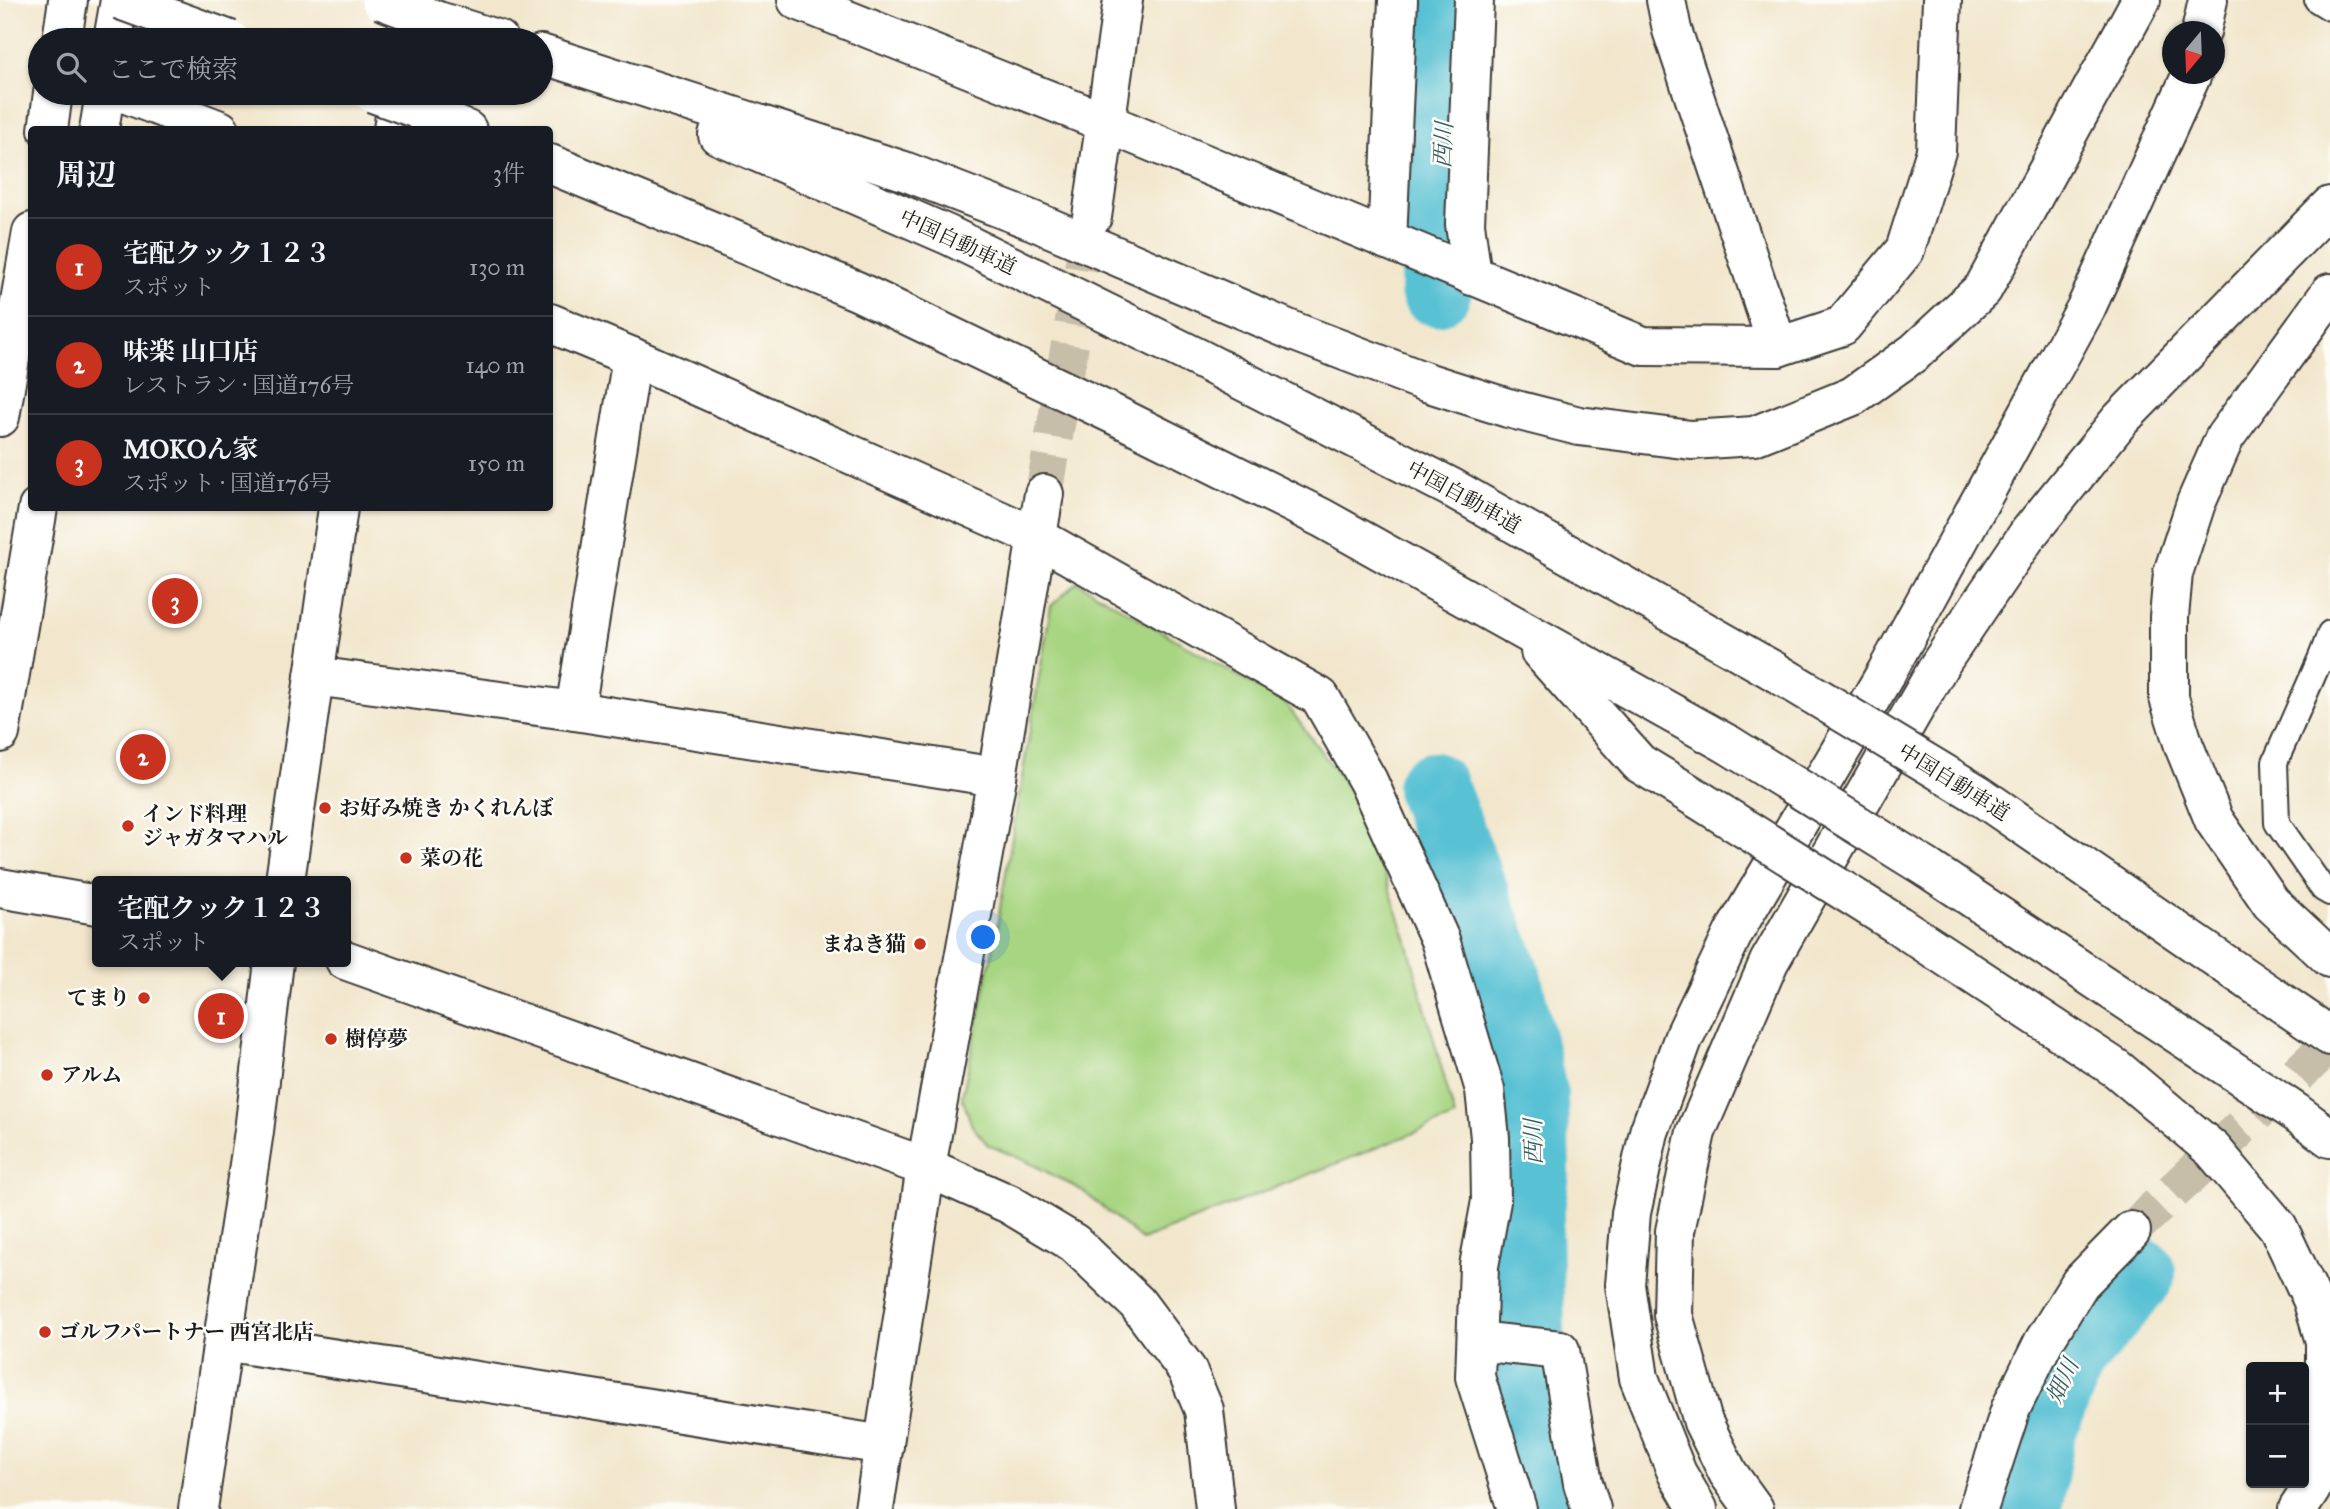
<!DOCTYPE html>
<html lang="ja">
<meta charset="utf-8">
<style>
:root{--surface:#171b24;--page:#242831;--text:#f1f3f6;--muted:#9ea1a6;--line:#363941;--accent:#c8321e}
body{margin:0;font-family:"IM FELL Great Primer","Noto Serif JP",serif;background:var(--page);color:var(--text)}
.controls{position:absolute;right:21px;bottom:21px;display:grid;overflow:hidden;border-radius:7px;box-shadow:0 2px 5px #0004}
.controls button{width:63px;height:63px;display:grid;place-items:center;padding:0;border:0;border-bottom:2px solid var(--line);background:var(--surface);color:var(--text);font:35px sans-serif}
.compass{position:absolute;left:2162px;top:21px;width:63px;height:63px;border-radius:50%;background:var(--surface);box-shadow:0 2px 5px #0004;rotate:199deg}
.you{position:absolute;left:984px;top:938px;width:24px;height:24px;margin:-18px;border:5px solid #fff;border-radius:50%;background:#1a73e8;box-shadow:0 0 0 10px #1a73e833}
.badge{display:grid;place-items:center;width:46px;height:46px;border-radius:50%;background:var(--accent);color:#fff;font-size:23px;font-weight:700}
.pin{position:absolute;translate:-50% -50%;border:4px solid #fff;box-shadow:0 2px 7px #0006}
.popup{position:absolute;left:92px;top:876px;width:259px;height:91px;box-sizing:border-box;display:grid;place-content:center;border-radius:7px;background:var(--surface);filter:drop-shadow(0 2px 5px #0005);font-size:23px;white-space:nowrap;color:var(--muted)}
.popup b{font-size:26px;color:var(--text)}
.popup::after{content:'';position:absolute;left:50%;top:100%;margin-left:-14px;border:14px solid transparent;border-top-color:var(--surface)}
.list{margin:0;padding:0;list-style:none}
h2{display:flex;justify-content:space-between;align-items:center;height:91px;margin:0;padding:0 28px;font-size:30px}
h2 small{font-size:23px;font-weight:400;color:var(--muted)}
.list li{display:grid;grid-template-columns:46px 1fr auto;gap:21px;align-items:center;box-sizing:border-box;height:98px;padding:0 28px;border-top:2px solid var(--line)}
.list b{display:block;font-size:26px;white-space:nowrap}
.list p{margin:0;font-size:23px;white-space:nowrap;color:var(--muted)}
.list em{font-size:23px;font-style:normal;color:var(--muted)}
.icon{flex:none;width:38px;height:38px;fill:none;stroke:currentColor;stroke-width:2;stroke-linecap:round;stroke-linejoin:round}
.map{position:relative;flex:none;width:2330px;height:1509px;overflow:hidden}
.search{position:absolute;background:var(--surface);box-shadow:0 2px 5px #0004;left:28px;top:28px;width:525px;height:77px;display:flex;align-items:center;gap:18px;box-sizing:border-box;padding:0 24px;border-radius:38px;color:var(--muted);font-size:26px}
.panel{position:absolute;background:var(--surface);box-shadow:0 2px 5px #0004;left:28px;top:126px;width:525px;height:385px;border-radius:7px}
.map>svg:first-child{display:block}
</style>
<div class="map">
<svg width="2330" height="1509" viewBox="0 0 2330 1509">
<rect width="100%" height="100%" fill="#fdfcf7"/>
<filter id="ink" filterUnits="userSpaceOnUse"><feTurbulence type="fractalNoise" baseFrequency=".0143" numOctaves="2"/><feDisplacementMap in="SourceGraphic" scale="14" xChannelSelector="R" yChannelSelector="G"/><feConvolveMatrix kernelMatrix="1 2 1 2 8 2 1 2 1" color-interpolation-filters="sRGB"/></filter>
<filter id="wash" filterUnits="userSpaceOnUse"><feTurbulence type="fractalNoise" baseFrequency=".00686" numOctaves="4" result="noise"/><feDisplacementMap in="SourceGraphic" scale="28" xChannelSelector="R" yChannelSelector="G"/><feGaussianBlur stdDeviation="1.57" result="paint"/><feColorMatrix in="noise" values="0 0 0 0 0 0 0 0 0 0 0 0 0 0 0 0 0 1.4 0 .05"/><feComposite in="paint" operator="in"/></filter>
<g filter="url(#wash)">
<rect width="100%" height="100%" fill="#f2e7cd"/>
<path fill="#a8d581" stroke="#62784e" stroke-width="2" d="M1077,582L1286,704L1362,807L1406,938L1455,1117L1142,1240L1083,1191L1026,1161L988,1145L972,1126L962,1097L994,944L1051,606Z"/>
<g fill="none" stroke-linecap="round" stroke-linejoin="round">
<g stroke="#58c1d4" stroke-width="72">
<path d="M1436,290L1449,0"/>
<path d="M1432,788L1506,980L1532,1096L1534,1173L1526,1232L1531,1392L1550,1481L1560,1509"/>
<path d="M2026,1509L2040,1431L2070,1358L2140,1273"/>
</g>
</g>
</g>
<g filter="url(#ink)">
<g fill="none" stroke-linecap="round" stroke-linejoin="round">
<g stroke="#c7beaa" stroke-width="38" stroke-dasharray="38 19" stroke-linecap="butt">
<path d="M1044,494L1092,217"/>
<path d="M2131,1231L2330,1044"/>
</g>
<g stroke="#3c3a37" stroke-width="28">
<g id="service">
<path d="M2317,0L2330,8"/>
<path d="M2330,633L2322,655L2330,659"/>
<path d="M2322,655L2275,762L2277,823L2323,889L2330,893"/>
</g>
</g>
<g stroke="#3c3a37" stroke-width="42">
<g id="minor">
<path d="M797,0L1104,122L1643,346L1778,347L1842,326L1905,250L1936,151L1942,0"/>
<path d="M1666,0L1672,30L1778,347"/>
<path d="M406,40L411,0"/>
<path d="M124,93L220,130"/>
<path d="M393,130L398,93"/>
<path d="M1092,217L1123,0"/>
<path d="M1387,240L1398,0"/>
<path d="M1472,276L1465,224L1474,0"/>
<path d="M550,323L632,357L1037,537L1320,697L1368,781L1440,940L1485,1090L1490,1138L1491,1201L1479,1266L1475,1377L1517,1509"/>
<path d="M632,357L575,711L997,777"/>
<path d="M314,676L575,711"/>
<path d="M285,881L338,508"/>
<path d="M223,1341L884,1445"/>
<path d="M1477,1341L1560,1350L1583,1483L1591,1509"/>
<path d="M198,1509L254,1131L274,962"/>
<path d="M874,1509L926,1167L997,777L1044,494"/>
<path d="M1978,1509L2011,1408L2044,1341L2080,1283L2131,1231"/>
</g>
</g>
<g stroke="#3c3a37" stroke-width="42">
<g id="tertiary">
<path d="M0,888L97,905"/>
<path d="M345,960L926,1167L1009,1204L1074,1243L1137,1303L1187,1370L1204,1410L1215,1509"/>
</g>
</g>
<g stroke="#3c3a37" stroke-width="42">
<g id="trunk">
<path d="M62,40L68,0"/>
<path d="M113,40L120,0"/>
<path d="M48,130L53,93"/>
<path d="M99,130L105,93"/>
<path d="M0,417L32,232"/>
<path d="M0,733L38,508"/>
</g>
</g>
<g stroke="#3c3a37" stroke-width="42">
<g id="motorway">
<path d="M438,21L499,40"/>
<path d="M2201,32L2208,0"/>
<path d="M541,54L904,171L1034,221L1295,332L1426,382L1508,408L1579,426L1691,440L1754,436L1853,396L1915,352L1983,289L2141,0"/>
<path d="M417,109L467,130"/>
<path d="M718,135L948,235L1198,358L1452,488L1774,671"/>
<path d="M550,164L857,291L1117,416L1322,518L1729,745"/>
<path d="M2330,293L2225,437L2196,503L2173,573L2169,617V698L2184,746L2214,820L2271,903L2330,958"/>
<path d="M1540,651L1639,763L1698,799"/>
<path d="M1976,793L2330,1036"/>
<path d="M1927,868L2295,1112L2330,1138"/>
<path d="M1898,925L2117,1069L2213,1150L2278,1227L2312,1299L2325,1341V1417L2311,1489L2298,1509"/>
<path d="M1698,1509L1677,1473L1639,1378L1625,1285L1631,1213L1649,1132L1683,1039L1734,932L1886,673L2086,308L2192,74"/>
<path d="M1754,1509L1728,1473L1703,1422L1673,1315L1675,1231L1696,1132L1769,962L1940,664L2028,534L2120,420L2330,206"/>
</g>
</g>
<use href="#service" stroke="#fff" stroke-width="24"/>
<use href="#minor" stroke="#fff" stroke-width="38"/>
<use href="#tertiary" stroke="#fff" stroke-width="38"/>
<use href="#trunk" stroke="#fff" stroke-width="38"/>
<use href="#motorway" stroke="#fff" stroke-width="38"/>
<g stroke="#3c3a37" stroke-width="42" stroke-linecap="butt">
<g id="motorway-bridge">
<path d="M120,0L230,40"/>
<path d="M381,0L438,21"/>
<path d="M373,93L417,109"/>
<path d="M1774,671L1976,793"/>
<path d="M1729,745L1927,868"/>
<path d="M1698,799L1898,925"/>
</g>
</g>
<use href="#motorway-bridge" stroke="#fff" stroke-width="38"/>
</g>
</g>
<g fill="#c8321e" stroke="#fdfcf7" stroke-width="2.5">
<circle cx="325" cy="808" r="7"/>
<circle cx="128" cy="826" r="7"/>
<circle cx="406" cy="858" r="7"/>
<circle cx="920" cy="944" r="7"/>
<circle cx="144" cy="998" r="7"/>
<circle cx="331" cy="1039" r="7"/>
<circle cx="47" cy="1075" r="7"/>
<circle cx="45" cy="1332" r="7"/>
</g>
<g text-anchor="middle" dominant-baseline="central" stroke-width="5" stroke-linejoin="round" paint-order="stroke">
<g font-size="21" fill="#1c1c1c" stroke="#fdfcf7">
<text transform="translate(958 242) rotate(25)">中国自動車道</text>
<text transform="translate(1464 497) rotate(29)">中国自動車道</text>
<text transform="translate(1954 782) rotate(32)">中国自動車道</text>
</g>
<g font-size="21" font-weight="bold" fill="#1c1c1c" stroke="#fdfcf7" text-anchor="start">
<text x="339" y="808">お好み焼き かくれんぼ</text>
<text x="142" y="814">インド料理<tspan x="142" dy="24">ジャガタマハル</tspan></text>
<text x="420" y="858">菜の花</text>
<text x="906" y="944" text-anchor="end">まねき猫</text>
<text x="130" y="998" text-anchor="end">てまり</text>
<text x="345" y="1039">樹停夢</text>
<text x="61" y="1075">アルム</text>
<text x="59" y="1332">ゴルフパートナー 西宮北店</text>
</g>
<g font-size="23" font-style="italic" fill="#345e66" stroke="#fdfcf7">
<text transform="translate(1443 145) rotate(-87)">西川</text>
<text transform="translate(1533 1142) rotate(-91)">西川</text>
<text transform="translate(2062 1381) rotate(-65)">畑川</text>
</g>
</g>
</svg>
<div class="controls">
<button>+</button>
<button>−</button>
</div>
<svg class="compass" viewBox="-18 -18 36 36"><path d="M0-13l5 13h-10z" fill="#e53935"/><path d="M0 13l5-13h-10z" fill="#9ea1a6"/></svg>
<div class="you"></div>
<div class="pin badge" style="left:221px;top:1016px">1</div>
<div class="popup"><b>宅配クック１２３</b>スポット</div>
<div class="pin badge" style="left:143px;top:757px">2</div>
<div class="pin badge" style="left:175px;top:601px">3</div>
<div class="search"><svg class="icon" aria-label="search" viewBox="0 0 24 24"><circle cx="10" cy="10" r="6"/><path d="M15 15l6 6"/></svg>ここで検索</div>
<section class="panel">
<h2>周辺<small>3件</small></h2>
<ul class="list">
<li><span class="badge">1</span><div><b>宅配クック１２３</b><p>スポット</p></div><em>130 m</em></li>
<li><span class="badge">2</span><div><b>味楽 山口店</b><p>レストラン · 国道176号</p></div><em>140 m</em></li>
<li><span class="badge">3</span><div><b>MOKOん家</b><p>スポット · 国道176号</p></div><em>150 m</em></li>
</ul>
</section>
</div>
